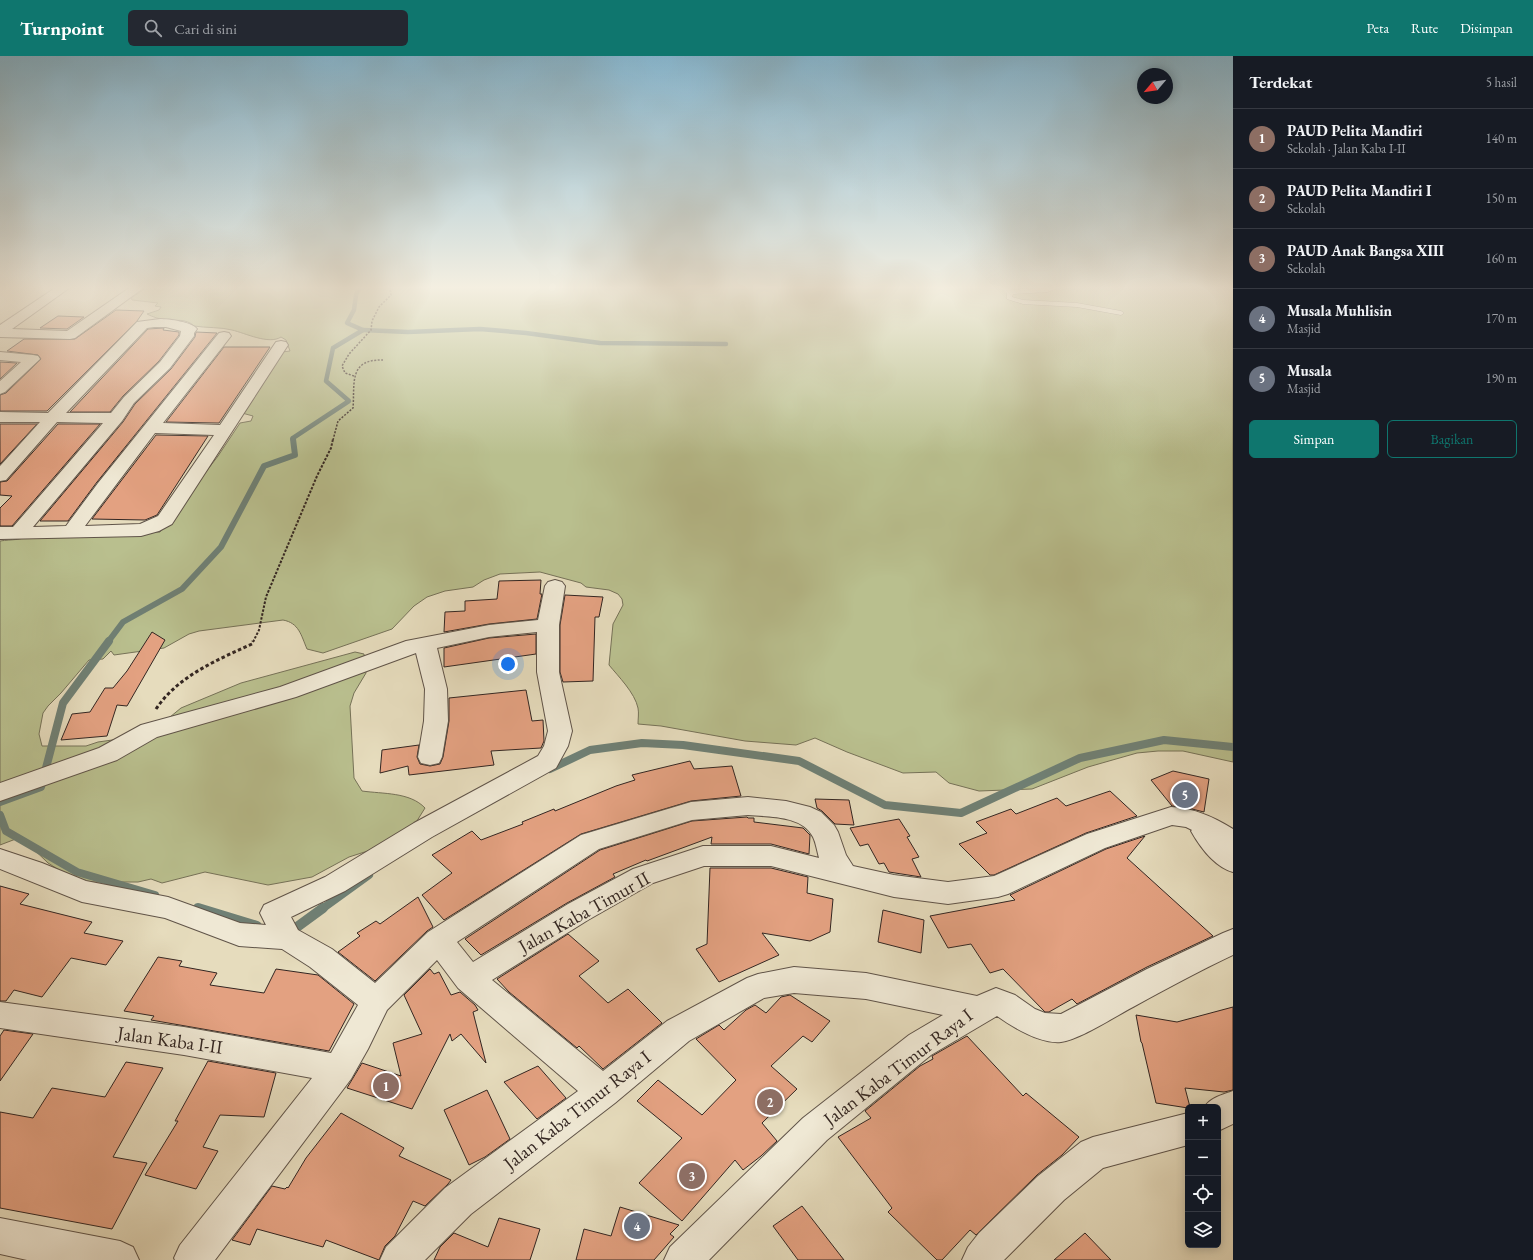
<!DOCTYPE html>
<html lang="id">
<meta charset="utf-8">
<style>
:root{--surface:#171b24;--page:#242831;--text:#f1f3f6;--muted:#9ea1a6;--line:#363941;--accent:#0f766e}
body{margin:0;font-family:"EB Garamond",serif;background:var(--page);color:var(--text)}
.controls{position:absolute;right:12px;bottom:12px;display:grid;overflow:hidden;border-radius:6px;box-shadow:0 2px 10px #0003}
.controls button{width:36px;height:36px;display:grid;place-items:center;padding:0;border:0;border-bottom:1px solid var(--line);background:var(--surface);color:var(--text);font:20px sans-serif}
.compass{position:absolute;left:1137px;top:12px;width:36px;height:36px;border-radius:50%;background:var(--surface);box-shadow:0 2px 10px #0003;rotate:241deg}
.you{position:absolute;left:508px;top:608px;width:14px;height:14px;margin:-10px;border:3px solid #fff;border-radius:50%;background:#1a73e8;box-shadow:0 0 0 6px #1a73e833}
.badge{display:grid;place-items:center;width:26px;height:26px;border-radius:50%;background:var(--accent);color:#fff;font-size:13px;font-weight:700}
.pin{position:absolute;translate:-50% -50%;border:2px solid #fff;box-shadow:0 1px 4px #0006}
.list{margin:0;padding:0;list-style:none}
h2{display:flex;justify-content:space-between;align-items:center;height:52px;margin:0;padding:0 16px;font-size:17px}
h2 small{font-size:13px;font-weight:400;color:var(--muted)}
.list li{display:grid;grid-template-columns:26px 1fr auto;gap:12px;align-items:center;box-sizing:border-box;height:60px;padding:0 16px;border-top:1px solid var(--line)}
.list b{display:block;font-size:15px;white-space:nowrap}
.list p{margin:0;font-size:13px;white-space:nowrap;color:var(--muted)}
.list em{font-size:13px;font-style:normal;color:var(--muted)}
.actions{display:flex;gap:8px;padding:12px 16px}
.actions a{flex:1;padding:9px 0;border:1px solid var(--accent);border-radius:6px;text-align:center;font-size:14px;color:var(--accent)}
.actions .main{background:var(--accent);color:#fff}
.icon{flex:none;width:22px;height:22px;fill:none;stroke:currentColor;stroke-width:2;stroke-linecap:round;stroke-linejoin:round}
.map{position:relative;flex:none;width:1233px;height:1204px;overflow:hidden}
header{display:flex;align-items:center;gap:24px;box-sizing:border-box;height:56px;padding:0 20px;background:var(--accent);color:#fff}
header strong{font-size:19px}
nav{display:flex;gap:22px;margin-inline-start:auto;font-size:14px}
.search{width:280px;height:36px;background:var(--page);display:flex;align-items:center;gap:10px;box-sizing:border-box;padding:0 14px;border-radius:6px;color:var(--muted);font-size:15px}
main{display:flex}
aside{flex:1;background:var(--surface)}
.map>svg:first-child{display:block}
</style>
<header>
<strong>Turnpoint</strong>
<div class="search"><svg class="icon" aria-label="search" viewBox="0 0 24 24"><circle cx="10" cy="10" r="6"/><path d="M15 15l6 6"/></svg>Cari di sini</div>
<nav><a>Peta</a><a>Rute</a><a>Disimpan</a></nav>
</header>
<main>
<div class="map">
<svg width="1233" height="1204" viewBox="0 0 1233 1204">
<rect width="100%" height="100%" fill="#e6dcbd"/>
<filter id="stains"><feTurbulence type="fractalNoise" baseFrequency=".005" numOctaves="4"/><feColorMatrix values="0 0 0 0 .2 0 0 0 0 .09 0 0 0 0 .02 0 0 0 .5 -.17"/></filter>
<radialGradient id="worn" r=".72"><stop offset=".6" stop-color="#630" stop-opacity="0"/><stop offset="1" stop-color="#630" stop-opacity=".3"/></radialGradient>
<path fill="#b9bf8e" stroke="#767258" d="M149,230H1233V706L1183,695H1158L1137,697L1088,711L1032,733L979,735L949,727L936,716L903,717L847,696L815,682L796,689L745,685L661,670L638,668C638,663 639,657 638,652C635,637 618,620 609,609L613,568L623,549L622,543L618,538L609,534L586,531L581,527L540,516L500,518L484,524L473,531L445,535L427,541L414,550L392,573L323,597L307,593C301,579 299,567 283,564L199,575L189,578L164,592L114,599L111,595L103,603L89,604L61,637L48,650L43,657L39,678L42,690H86L98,686L148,679L181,652L241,627L355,596L364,598L366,617L354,637L350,650L354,722L362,735C383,738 410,736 425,752L415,768L374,793L349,801L312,821L268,829L205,816L162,827L151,823L138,826H78L48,807L21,781L0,789V485C13,483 19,485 31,479L160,476L218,400L240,367L251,365L253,360L242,357L282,296L290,295L286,284L281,281C269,289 245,277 232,274C221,271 206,272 194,270C186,262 175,265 166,264C159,263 153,261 147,258L159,254L161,251L155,250L158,247L132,244L131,242Z"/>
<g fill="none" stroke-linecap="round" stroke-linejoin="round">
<g stroke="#6f8075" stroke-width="4.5">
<path d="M363,274L408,276L480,273L526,277L600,287L726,288"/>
<path d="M293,384V382L349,345L326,325L333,292L363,274L347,267L354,254L356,239L360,230"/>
</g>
<path stroke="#6f8075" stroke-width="6" d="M108,586L123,566L182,533L221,491L264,410L295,399L293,383"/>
<g stroke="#6f8075" stroke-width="8">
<path d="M550,713L590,694L642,687L683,689L799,705L885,749L961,757L1080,702L1164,684L1233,691"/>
<path d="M0,746L41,731L63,647L109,585"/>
<path d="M0,759L6,775L77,816L155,839"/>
<path d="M198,852L201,853"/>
<path d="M322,853L369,819"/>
</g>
<g stroke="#6f8075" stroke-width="10">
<path d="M198,852L257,870"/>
<path d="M288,872L297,871L323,852"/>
</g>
</g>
<g fill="#e3a181" stroke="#332622">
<path d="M116,254L144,255L137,265L47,355H0V339L6,337L41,303L38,299L7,295L24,283H75Z"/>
<path d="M58,260L84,261L67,273L40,272Z"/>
<path d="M164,272L163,274L179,276V279L159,305L123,340L110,356H70L148,273Z"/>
<path d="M196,276L217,277L97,426L68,465H40L123,366L135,348L171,313L195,281Z"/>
<path d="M224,291H270L219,367L166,366Z"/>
<path d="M0,306L17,307L0,323Z"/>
<path d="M0,368H37L0,408Z"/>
<path d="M58,368H100L12,470H0V452L12,440L0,439V426L7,425Z"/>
<path d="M156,379L208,380L157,459L145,464L92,463Z"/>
<path d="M541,524L540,538H542L537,563L489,568L444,576L445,556L465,555V545L497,543L499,525Z"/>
<path d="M565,539L603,541L599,561H595L593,625L563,626L560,616V569Z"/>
<path d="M152,576L165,584L127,650L117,649L107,680L61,684L72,658L90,656L105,632H113L127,615Z"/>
<path d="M536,578V598L444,611V592L489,582Z"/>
<path d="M526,634L532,665L543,664L544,685L541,692L491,695L494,709L409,719L408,710L380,717L382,694L419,689L417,701L420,708L430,710L440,708L443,701L449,665V642Z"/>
<path d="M690,705L694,713L732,710L741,740L691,745L581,778L444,864L422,839L452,817L432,799L472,775L481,784L523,768L522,766L554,753L555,755L616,730L635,724L632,719Z"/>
<path d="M1173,715L1209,723L1204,756L1188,752L1172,750L1151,724Z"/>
<path d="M1110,735L1137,760L1086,777L994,819H990L959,788L987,777L976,766L1011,753L1016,758L1057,742L1066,750Z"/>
<path d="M815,743L849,744L854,769L835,768L822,755L817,752Z"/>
<path d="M747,761L748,762H754V766L803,772L810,779L809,798L771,788H711L712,781L647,805L646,804L613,818L615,821L567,847L481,899L465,883L600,794L692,765Z"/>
<path d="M899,763L910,780L907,781L919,801L912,803L921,821L889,816L884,807L879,808L868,788L860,790L850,772Z"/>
<path d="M1145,780L1127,802L1213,880L1147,911L1077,948L1072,943L1049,956H1045L1003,913L990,917L971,888L948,892L930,860L1015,844L1010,839L1106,793Z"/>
<path d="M710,812H771L808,821L807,837L833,843L830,876L810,885L762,877L779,899L719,926L696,893L707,888Z"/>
<path d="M0,830L29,838L20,848L92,866L84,877L123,885L106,909L71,902L42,941L14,934L6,945H0Z"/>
<path d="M418,841L433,871L427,875L375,925L338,896L360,880L357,877L376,865L380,868Z"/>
<path d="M883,854L924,864L921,897L878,886Z"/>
<path d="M568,878L599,905L579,920L608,947L628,933L662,967L603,1013L579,990L577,992L509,936L497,923Z"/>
<path d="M158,901L182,905L179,910L217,917L210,929L264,937L276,913L318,919L354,948L329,995L151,964L154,960L124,955Z"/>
<path d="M430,913L434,918L439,916L451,939L460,936L475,949L478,954L473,956L486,1007L461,978L452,985L450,978L412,1053L347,1032L362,1007L401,1020L393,987L422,978L404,939Z"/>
<path d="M790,939L830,965L812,986L803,980L771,1010L797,1033L762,1067L777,1085L761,1100L743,1114L735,1104L682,1165L639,1127L682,1082L637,1045L658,1024L702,1059L736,1024L696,983L719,969L724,974L746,954L755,949L766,957L781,941Z"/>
<path d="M1233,951V1034L1224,1036L1185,1032L1190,1051L1188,1052L1156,1047L1142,987L1141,986L1136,959L1177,966Z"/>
<path d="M4,974L33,978L0,1025V980Z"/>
<path d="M967,980L1023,1040L1026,1037L1079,1081L1062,1099L1037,1119L976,1179L970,1174L942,1204H937L888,1156L892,1152L838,1081L871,1062L865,1055L920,1010L933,1003L932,1000Z"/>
<path d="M208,1005L276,1017L264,1061L220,1059L203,1091L218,1095L196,1133L145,1119L178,1065H175Z"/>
<path d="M126,1006L163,1012L113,1101L147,1107L112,1173L0,1152V1056L33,1062L52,1032L105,1041Z"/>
<path d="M538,1010L566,1042L537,1063L504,1026Z"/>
<path d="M487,1034L510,1083L485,1101L469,1109L444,1054Z"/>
<path d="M341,1057L404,1092L399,1100L451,1124L448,1128L425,1150L413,1145L395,1180L385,1190L379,1204L326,1184L323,1191L257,1173L250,1189L232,1184L272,1130L285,1133L287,1131L288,1132L306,1102Z"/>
<path d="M802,1150L844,1204H798L773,1170Z"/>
<path d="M620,1151L679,1169L670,1178L674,1181L654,1204H576L584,1173L611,1180Z"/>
<path d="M499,1162L540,1173L530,1204H434L440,1191L454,1177L488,1191Z"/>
<path d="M1085,1177L1111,1204H1054Z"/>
</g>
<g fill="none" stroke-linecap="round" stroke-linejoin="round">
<g stroke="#605449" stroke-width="1">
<path id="service" d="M999,230H1006L1011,234L1061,230L1048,236L1013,238L1012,241L1023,244L1077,247L1121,255L1124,257L1121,259L1077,251L1023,248L1007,243V237Z"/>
</g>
<g stroke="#605449" stroke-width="2">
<g id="minor">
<path d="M58,230H72L12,273L67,275L132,230H146L75,282L70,283L0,281V269Z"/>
<path d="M160,263C169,263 192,266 197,273L194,277V280L170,312L134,347L122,365L33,471L66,470L98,427L219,277L224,276L229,277L231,280L163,367L220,369L276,286L281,285L286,286L288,289L172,468L159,475L141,480L0,483V471H13L103,367L57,366L6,424L0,425V410L40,366H0V356L48,357L137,266ZM154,271H166L181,275L180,280L160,306L124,341L111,357H66L147,272ZM155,377L214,379L158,460L140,468L85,470Z"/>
<path d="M0,296L33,299L38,300L40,303L5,336L0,338V325L21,306L0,304Z"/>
<path d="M555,524L562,526L565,530L559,569V616L572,675L568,690L556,712L432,781L345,835L291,861L298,874L332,893L375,927L428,876L581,779L691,746L748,741L786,745L810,751L821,756L834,769L838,776L846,799L853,810L894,819L948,826L994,820L1087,778L1171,751C1194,752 1214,761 1233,773V816C1215,811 1200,791 1191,775L1192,774L1186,771L1172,769L1105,792L1008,838L998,841L948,848L894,841L771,810H704L653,827L588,864L492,924L603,1015L667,965L747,922L758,918L794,911L866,917L977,940L996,932L1015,939L1035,953L1045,957L1061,958L1147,913L1223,877L1233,873V899C1199,915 1166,933 1133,951C1114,961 1081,983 1061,986C1040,988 1014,972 997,960L931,999L827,1084L709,1204H664L670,1191L803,1062L909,979L943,959L866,943L794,937L764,942L689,985L615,1047L471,1158L425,1204H380L386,1191L445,1132L578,1035L458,932L437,904L387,954L368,993L351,1023L215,1204H175L174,1202L180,1189L312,1022L184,999L0,972V946L184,971L331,997L358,949L310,911L282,893L239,890L165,862L82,846L0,813V793L42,807L86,825L168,841L240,867L266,869L260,857L264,849L325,821L414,767L538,700L544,690L548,675L537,616V576L489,581L437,592L447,633L448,665L442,701L439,707L430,709L421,707L418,701L424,665L425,633L416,597L296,641L157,681L117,704L0,745V727L99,692L141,669L280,631L406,585L489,569L538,564L545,530L548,526ZM748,759C768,761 802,759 813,781C816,787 817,795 819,802L771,790H703L633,813L568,848L473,906L457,886L599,793L692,764Z"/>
<path d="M1233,1035V1068L1218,1075V1051H1205C1209,1042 1225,1038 1233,1035Z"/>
<path d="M1188,1057V1089L1103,1112L1064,1144L1004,1204H962L968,1191L979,1177L1038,1120L1081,1086L1093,1081Z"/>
<path d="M0,1162L120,1185L133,1191L139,1204H27L0,1198Z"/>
</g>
</g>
<g stroke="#332622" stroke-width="1.5" stroke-dasharray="2 1.5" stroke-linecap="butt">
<path d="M354,320L345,317L342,310L349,298L371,274L372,265L379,251L391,239L390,233"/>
<path d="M333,384L338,365L353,352C355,328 348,303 383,304"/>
</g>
<path stroke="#332622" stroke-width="2" stroke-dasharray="2.5 1.5" stroke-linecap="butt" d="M253,586L259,574L266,541L317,420L331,392L333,383"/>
<path stroke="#332622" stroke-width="3" stroke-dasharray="3.5 2.5" stroke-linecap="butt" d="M156,653C178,620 217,604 252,588L253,585"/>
<use href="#service" fill="#efe8d4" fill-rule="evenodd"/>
<use href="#minor" fill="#efe8d4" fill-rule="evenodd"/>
</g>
<linearGradient id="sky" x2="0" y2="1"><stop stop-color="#87b7d0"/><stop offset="0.58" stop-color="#f4efe1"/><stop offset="1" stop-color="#f4efe1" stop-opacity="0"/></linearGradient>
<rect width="1233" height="399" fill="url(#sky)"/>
<g text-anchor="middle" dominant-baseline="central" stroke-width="4" stroke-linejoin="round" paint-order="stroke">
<g font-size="19" fill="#332622" stroke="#efe8d4">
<text transform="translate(584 856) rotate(-29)">Jalan Kaba Timur II</text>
<text transform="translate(170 984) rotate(8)">Jalan Kaba I-II</text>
<text transform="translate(898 1011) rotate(-37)">Jalan Kaba Timur Raya I</text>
<text transform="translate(577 1054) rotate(-38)">Jalan Kaba Timur Raya I</text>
</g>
</g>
<rect width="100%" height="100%" filter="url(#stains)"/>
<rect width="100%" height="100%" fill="url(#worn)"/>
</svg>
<div class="controls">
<button>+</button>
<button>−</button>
<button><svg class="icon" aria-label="locate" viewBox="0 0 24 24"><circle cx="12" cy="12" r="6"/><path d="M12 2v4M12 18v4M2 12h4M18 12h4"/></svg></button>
<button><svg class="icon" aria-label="layers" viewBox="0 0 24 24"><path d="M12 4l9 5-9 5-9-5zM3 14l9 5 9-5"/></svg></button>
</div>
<svg class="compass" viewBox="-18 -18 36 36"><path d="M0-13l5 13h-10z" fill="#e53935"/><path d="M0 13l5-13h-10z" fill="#9ea1a6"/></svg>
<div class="you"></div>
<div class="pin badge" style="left:386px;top:1030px;background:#8d6e63">1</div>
<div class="pin badge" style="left:770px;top:1046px;background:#8d6e63">2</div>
<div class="pin badge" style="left:692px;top:1120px;background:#8d6e63">3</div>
<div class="pin badge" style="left:637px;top:1170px;background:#6b7280">4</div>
<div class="pin badge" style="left:1185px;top:739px;background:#6b7280">5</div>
</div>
<aside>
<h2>Terdekat<small>5 hasil</small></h2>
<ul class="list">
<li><span class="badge" style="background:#8d6e63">1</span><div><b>PAUD Pelita Mandiri</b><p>Sekolah · Jalan Kaba I-II</p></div><em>140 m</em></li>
<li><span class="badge" style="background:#8d6e63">2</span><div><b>PAUD Pelita Mandiri I</b><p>Sekolah</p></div><em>150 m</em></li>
<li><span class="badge" style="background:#8d6e63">3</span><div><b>PAUD Anak Bangsa XIII</b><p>Sekolah</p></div><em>160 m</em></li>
<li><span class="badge" style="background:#6b7280">4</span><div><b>Musala Muhlisin</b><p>Masjid</p></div><em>170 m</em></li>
<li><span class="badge" style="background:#6b7280">5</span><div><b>Musala</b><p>Masjid</p></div><em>190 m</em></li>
</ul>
<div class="actions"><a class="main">Simpan</a><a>Bagikan</a></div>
</aside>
</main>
